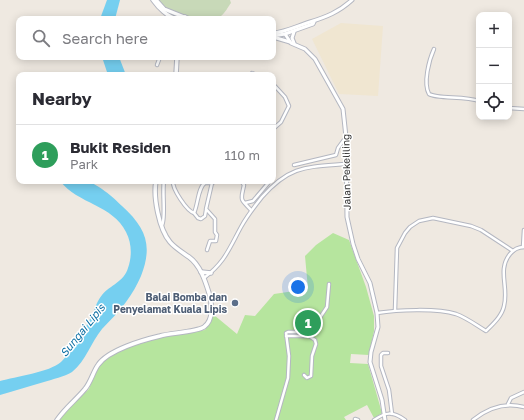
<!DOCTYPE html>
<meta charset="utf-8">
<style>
:root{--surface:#fff;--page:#f7f7f7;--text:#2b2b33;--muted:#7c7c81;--line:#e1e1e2;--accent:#4264fb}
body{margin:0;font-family:"Golos Text",sans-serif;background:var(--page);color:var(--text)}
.controls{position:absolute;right:12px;top:12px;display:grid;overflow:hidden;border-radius:8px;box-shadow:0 2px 10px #0003}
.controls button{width:36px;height:36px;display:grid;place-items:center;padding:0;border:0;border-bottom:1px solid var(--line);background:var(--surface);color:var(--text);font:20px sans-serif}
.you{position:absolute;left:298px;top:287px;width:14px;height:14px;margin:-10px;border:3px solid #fff;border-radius:50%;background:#1a73e8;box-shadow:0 0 0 6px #1a73e833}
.badge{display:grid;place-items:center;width:26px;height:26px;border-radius:50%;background:var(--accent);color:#fff;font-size:13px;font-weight:700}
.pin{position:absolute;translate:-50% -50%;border:2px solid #fff;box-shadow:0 1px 4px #0006}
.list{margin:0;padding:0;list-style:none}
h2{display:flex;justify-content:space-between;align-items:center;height:52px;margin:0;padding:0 16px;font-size:17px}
h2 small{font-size:13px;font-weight:400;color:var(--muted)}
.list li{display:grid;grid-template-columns:26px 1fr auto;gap:12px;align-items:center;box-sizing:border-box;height:60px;padding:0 16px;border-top:1px solid var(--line)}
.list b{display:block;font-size:15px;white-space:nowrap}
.list p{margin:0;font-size:13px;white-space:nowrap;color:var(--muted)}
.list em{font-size:13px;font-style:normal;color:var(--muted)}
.icon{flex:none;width:22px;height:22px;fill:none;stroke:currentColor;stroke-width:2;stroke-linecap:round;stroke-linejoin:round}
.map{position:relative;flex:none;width:524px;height:420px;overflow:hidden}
.search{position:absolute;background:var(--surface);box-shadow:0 2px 10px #0003;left:16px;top:16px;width:260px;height:44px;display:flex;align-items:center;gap:10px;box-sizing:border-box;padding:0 14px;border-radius:8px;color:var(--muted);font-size:15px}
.panel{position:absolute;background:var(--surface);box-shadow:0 2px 10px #0003;left:16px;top:72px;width:260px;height:112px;border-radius:8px}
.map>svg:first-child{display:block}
</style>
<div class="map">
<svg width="524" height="420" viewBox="0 0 524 420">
<rect width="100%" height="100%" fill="#efe9e1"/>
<path fill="#f0e6d1" d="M341,23L383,26L378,96L339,94L312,39Z"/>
<path fill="#b6e59e" d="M333,233L349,240L366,287L374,316V331L369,355L351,354L350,363L368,364L382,413L374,418L367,405L344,417L346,420H59L71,405L89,389L97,366L102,360L124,347L169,334L205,330L214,315L237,334L245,315L255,316L274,294L308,289L305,256L316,245Z"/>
<path fill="#c8d9b8" d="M159,0H230L231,3C228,7 225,13 221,16C210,24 175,16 165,8C163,6 161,2 159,0Z"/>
<g fill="#75cff0">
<path d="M107,0H120L115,19H100Z"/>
<path d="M102,57H119L126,75H108Z"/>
<path d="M60,181C68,181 77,180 85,181C96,182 114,198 122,206C146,228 153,245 141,276C137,285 132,294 126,302C119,312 110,320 102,329C91,342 86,361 72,372C64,377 53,379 44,382C29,386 15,391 0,395V381C15,377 50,372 61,362C70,354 85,329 91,317C95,310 96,302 102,295C110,285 124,282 128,268C132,257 132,243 126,232C113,205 78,204 60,181Z"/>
</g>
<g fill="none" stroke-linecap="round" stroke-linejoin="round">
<g stroke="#b4b7c1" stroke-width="4.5">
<g id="minor">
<path d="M434,49C429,60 423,83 429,94C437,99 465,96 479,101"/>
<path d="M157,65L160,57"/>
<path d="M252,73L257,75"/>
<path d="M273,84L285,97L289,106L281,122L273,129"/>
<path d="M509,108L524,109"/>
<path d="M294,165L336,155L338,148L346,137"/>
<path d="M173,181C172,189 187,211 194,213C198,205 198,187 205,183H212"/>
<path d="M241,181L244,185C241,200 239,198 251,210"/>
<path d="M245,203L253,201L270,181"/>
<path d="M194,213L198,218L201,219L205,216L206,210"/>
<path d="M162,225C166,219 162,191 164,181"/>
<path d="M523,247L524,230"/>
<path d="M207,250L210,241H216L217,235L215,232V219L206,209L212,183L217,181"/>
<path d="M204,278C225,262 229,249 241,227C247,216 254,207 262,197C290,165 307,167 346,164"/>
<path d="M395,310L397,248L405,233L410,227L419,221L433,218L471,226L481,230L513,251"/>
<path d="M377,313C397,310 437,308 456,314C467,318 476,325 486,331C493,324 502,316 504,306C509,287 497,270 510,254C514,249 518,247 524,247"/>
<path d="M286,336H309L315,340L316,344L312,356L311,376L307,378L304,375"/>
<path d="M388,353H383L381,355V366L389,390L392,414"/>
<path d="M508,404L511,398L524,392"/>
<path d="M355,419L358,420"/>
<path d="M276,420L288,378L289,356L286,333L288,332H307L313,328L327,307L329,284"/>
<path d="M374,420C386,412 392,411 405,420"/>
<path d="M473,420C488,408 505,402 524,407"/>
</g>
</g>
<g stroke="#b4b7c1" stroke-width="5">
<g id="tertiary">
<path d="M185,17L191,19"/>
<path d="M273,33C286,32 297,26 310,22C326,17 339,12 352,0"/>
<path d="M285,34L291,43L305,49L315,59L343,109L346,137L347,217L353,244L358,259L370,283L377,313L378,327L371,352L370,362L382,400L385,420"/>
<path d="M273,36L285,34L313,24L314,22"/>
<path d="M273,37L290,42"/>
<path d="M294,43L292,38L294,32"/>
</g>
</g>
<g stroke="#b4b7c1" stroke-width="5.5">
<g id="secondary">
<path d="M153,0C158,7 168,18 178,19C180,19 182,18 185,17"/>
<path d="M156,0L164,9L184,17"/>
<path d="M176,75L177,57"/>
<path d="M201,272L211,273"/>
<path d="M57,420C66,407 76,400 85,389C91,382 93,372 98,365C108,350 143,340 160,336C171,333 196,332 204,327C214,320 212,303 209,293C205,280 200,265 189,257C182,252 175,248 170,242C159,229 153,197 156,181"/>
</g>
</g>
<use href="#minor" stroke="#fff" stroke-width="2.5"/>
<use href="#tertiary" stroke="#fff" stroke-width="3"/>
<use href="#secondary" stroke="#fff" stroke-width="3.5"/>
</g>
<circle fill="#5c6f8a" stroke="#fff" stroke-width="1.5" cx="235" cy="303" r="4"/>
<g text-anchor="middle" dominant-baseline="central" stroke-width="3" stroke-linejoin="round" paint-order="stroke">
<g font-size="10" fill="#2e2e2e" stroke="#fff">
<text transform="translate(346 172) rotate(-91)">Jalan Pekeliling</text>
</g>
<g font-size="10" font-weight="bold" fill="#4e5e75" stroke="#fff" text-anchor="end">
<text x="227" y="297">Balai Bomba dan<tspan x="227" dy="12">Penyelamat Kuala Lipis</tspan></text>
</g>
<g font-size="11" font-style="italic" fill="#0d6fa3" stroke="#fff">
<text transform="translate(82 330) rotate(-51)">Sungai Lipis</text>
</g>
</g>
</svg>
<div class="controls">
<button>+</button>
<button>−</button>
<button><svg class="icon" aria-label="locate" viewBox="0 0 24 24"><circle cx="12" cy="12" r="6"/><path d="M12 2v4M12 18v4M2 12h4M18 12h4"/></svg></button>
</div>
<div class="you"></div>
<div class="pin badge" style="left:308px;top:323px;background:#2e9e5b">1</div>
<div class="search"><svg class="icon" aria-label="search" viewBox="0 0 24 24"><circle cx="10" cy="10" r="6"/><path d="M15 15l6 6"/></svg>Search here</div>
<section class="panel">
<h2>Nearby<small></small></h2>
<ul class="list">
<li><span class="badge" style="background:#2e9e5b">1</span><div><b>Bukit Residen</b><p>Park</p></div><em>110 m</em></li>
</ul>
</section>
</div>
